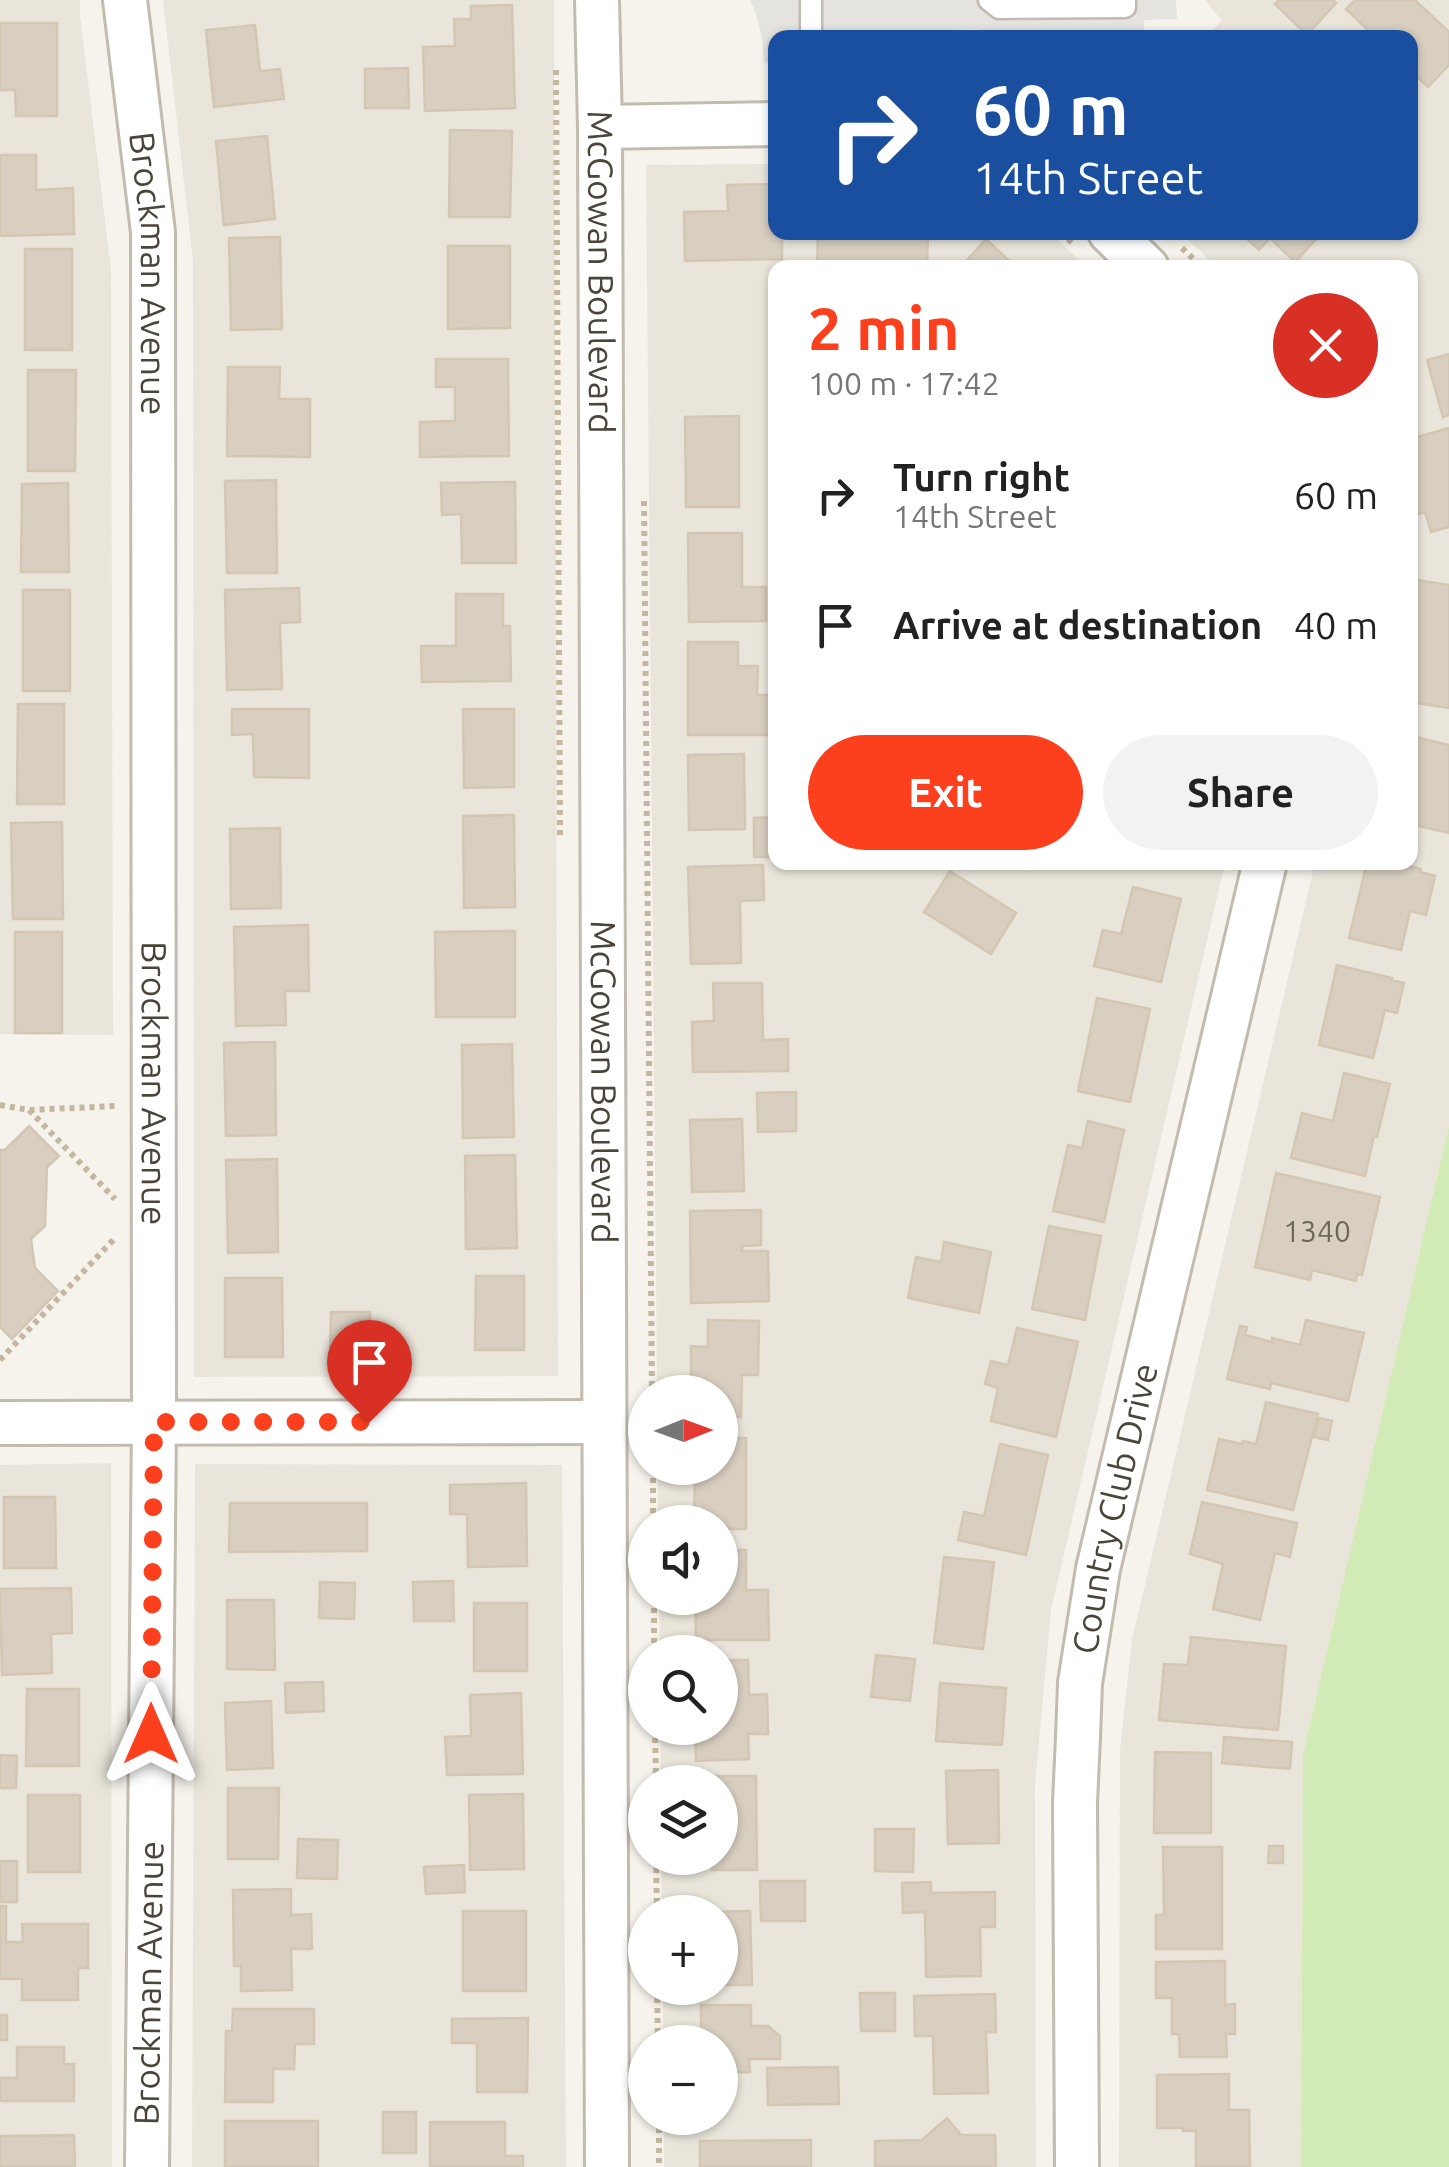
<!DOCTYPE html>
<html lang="en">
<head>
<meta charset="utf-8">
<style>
	body { margin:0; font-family:Ubuntu,sans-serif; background:#f2f2f2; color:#222; height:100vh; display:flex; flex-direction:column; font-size:38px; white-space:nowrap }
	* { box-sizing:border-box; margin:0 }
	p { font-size:32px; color:#767676 }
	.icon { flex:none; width:55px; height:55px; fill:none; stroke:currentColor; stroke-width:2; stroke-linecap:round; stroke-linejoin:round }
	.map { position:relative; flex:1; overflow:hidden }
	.sheet { position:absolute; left:768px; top:260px; width:650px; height:610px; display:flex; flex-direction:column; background:#fff; border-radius:20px; box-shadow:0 2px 8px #0004 }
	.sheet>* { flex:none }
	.banner { position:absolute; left:768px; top:30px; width:650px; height:210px; border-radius:20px; box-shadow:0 2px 8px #0004; background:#1a4fa0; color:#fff; overflow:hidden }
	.needle { width:65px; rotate:89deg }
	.buttons { position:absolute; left:628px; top:1375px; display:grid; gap:20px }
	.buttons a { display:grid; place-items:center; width:110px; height:110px; border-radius:50%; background:#fff; box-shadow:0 2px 8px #0004; font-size:50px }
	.pin { position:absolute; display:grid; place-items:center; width:85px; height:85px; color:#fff; margin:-102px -42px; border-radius:50% 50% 50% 0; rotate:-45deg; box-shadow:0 0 10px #0007 }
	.pin .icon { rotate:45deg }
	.me { position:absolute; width:110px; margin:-55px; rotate:0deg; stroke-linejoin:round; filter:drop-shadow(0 0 8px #0008) }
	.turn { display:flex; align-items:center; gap:35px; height:210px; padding:0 40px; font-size:45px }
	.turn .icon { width:130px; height:130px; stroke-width:2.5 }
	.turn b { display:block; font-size:70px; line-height:85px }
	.round { display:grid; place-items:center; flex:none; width:105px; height:105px; border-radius:52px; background:#f2f2f2 }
	.summary { display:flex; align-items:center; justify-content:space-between; height:170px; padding:0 40px }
	h1 { font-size:60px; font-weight:600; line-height:75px; color:#fc3f1d }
	.button { display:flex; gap:20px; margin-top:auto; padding:20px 40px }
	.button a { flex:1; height:115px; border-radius:60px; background:#fc3f1d; color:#fff; font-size:40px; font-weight:600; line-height:115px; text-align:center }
	.button a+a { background:#f2f2f2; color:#222 }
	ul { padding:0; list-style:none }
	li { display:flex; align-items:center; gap:30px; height:130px; padding:0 40px }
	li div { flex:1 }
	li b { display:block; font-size:38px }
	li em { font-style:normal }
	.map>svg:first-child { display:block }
	.residential { fill:#eae5da }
	.green { fill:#d2eab5 }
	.parking { fill:#e5e3e0 }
	.building { fill:#d8cfc1; stroke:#d3c7b4; stroke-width:2.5 }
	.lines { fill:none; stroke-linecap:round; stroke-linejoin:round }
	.lane-casing { stroke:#c2bbae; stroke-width:25 }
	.street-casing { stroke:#c2bbae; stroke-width:48 }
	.path { stroke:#c4b79f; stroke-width:6; stroke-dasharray:5 5; stroke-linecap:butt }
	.lane { stroke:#fff; stroke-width:20 }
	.street { stroke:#fff; stroke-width:42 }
	.route { stroke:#fc3f1d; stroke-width:18; stroke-dasharray:0 32.4 }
	.labels { text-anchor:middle; stroke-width:8; stroke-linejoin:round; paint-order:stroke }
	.number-label { font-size:30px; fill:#6e675b }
	.street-label { font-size:35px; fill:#4b4439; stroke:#fff }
</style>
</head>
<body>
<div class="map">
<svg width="1449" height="2167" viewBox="0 0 1449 2167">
	<rect width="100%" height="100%" fill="#f6f3ec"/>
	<!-- residential -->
	<g class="residential">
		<polygon points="0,0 80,0 80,16 111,270 113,1035 0,1034"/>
		<polygon points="163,0 554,0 558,1376 194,1377 193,261"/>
		<polygon points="1205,0 1449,0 1449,1125 1303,1754 1301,2167 1119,2167 1120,1750 1132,1640 1315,863 1410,862 1410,268 1217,267 1181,233 1410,232 1410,38 1204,37 1222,21"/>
		<polygon points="775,164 775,232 1051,233 1086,267 775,268 775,862 1225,863 1051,1610 1035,1785 1036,2167 664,2167 664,2118 720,2118 720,2042 663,2042 663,1988 720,1988 720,1912 662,1912 661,1858 720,1858 720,1782 661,1782 660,1728 720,1728 720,1652 660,1652 659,1598 720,1598 720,1522 658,1522 658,1468 720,1468 720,1392 657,1392 646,165"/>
		<polygon points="111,1463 112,2167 0,2167 0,1465"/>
		<polygon points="195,1464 562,1465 566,2167 192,2167"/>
	</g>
	<!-- green -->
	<polygon class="green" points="1449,1125 1449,2167 1301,2167 1303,1754"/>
	<!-- parking -->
	<polygon class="parking" points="750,0 1176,0 1177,19 1144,20 1144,38 980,37 979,29 853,33 846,38 775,38 775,64 764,63 762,38 756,14"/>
	<!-- building -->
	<g class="building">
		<polygon points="1279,0 1333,0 1336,3 1307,35 1275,4"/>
		<polygon points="1355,0 1415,0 1449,32 1449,65 1428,87 1410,70 1410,38 1376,38 1346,9"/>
		<polygon points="512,5 515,108 425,111 423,47 455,46 454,19 471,19 471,6"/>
		<polygon points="0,23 57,23 57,116 16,116 15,90 0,90"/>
		<polygon points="255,25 260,71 280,69 284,99 214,107 206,30"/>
		<polygon points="408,68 409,108 365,108 365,69"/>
		<polygon points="450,130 512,131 510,217 449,217"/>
		<polygon points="267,136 275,219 224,225 216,141"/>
		<polygon points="0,155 36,155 36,190 73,188 74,234 0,236"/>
		<polygon points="775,184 775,232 782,232 782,259 685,261 684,212 728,211 727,185"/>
		<polygon points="818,232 928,232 927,268 817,268"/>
		<polygon points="1240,232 1323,232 1295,262 1270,238 1259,250"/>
		<polygon points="280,237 282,329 231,330 229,238"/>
		<polygon points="986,239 1017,268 960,268"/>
		<polygon points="448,246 510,246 510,328 448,329"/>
		<rect x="25" y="249" width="47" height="101"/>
		<polygon points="1449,354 1449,415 1443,417 1427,360"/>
		<polygon points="436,359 508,359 509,456 420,457 420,422 455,421 455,387 436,387"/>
		<polygon points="228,367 280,367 279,399 310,399 310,457 227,456"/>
		<polygon points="28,370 76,370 75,471 28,471"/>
		<polygon points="739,416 739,507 686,507 685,417"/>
		<polygon points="1449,428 1449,527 1431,532 1425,512 1415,515 1410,497 1410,439"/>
		<polygon points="276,480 277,573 227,573 225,481"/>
		<polygon points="515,482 516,563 462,563 461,514 442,515 441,483"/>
		<polygon points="68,483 69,572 21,572 22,484"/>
		<polygon points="688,533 742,533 742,587 766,587 766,621 689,622"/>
		<polygon points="1417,580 1449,585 1449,708 1410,702 1414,676 1410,675 1410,630"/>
		<polygon points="299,588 300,622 280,623 282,689 227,690 225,590"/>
		<rect x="23" y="590" width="47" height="101"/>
		<polygon points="456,594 503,594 503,626 510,626 511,681 422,682 421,646 456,646"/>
		<polygon points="688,642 738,642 738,666 758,666 757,695 775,695 775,735 688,735"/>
		<polygon points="18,704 64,704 64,804 17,804"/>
		<polygon points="232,709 309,709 309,778 254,777 253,734 232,735"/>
		<polygon points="463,709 514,709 514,787 464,788"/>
		<polygon points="1412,736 1449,745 1449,833 1410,824"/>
		<polygon points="744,754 745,829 689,830 688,755"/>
		<polygon points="514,815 515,907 464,908 463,816"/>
		<polygon points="775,817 775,857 754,857 754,818"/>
		<polygon points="62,822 63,919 13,919 11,823"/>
		<polygon points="280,828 281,908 231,909 230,829"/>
		<polygon points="1367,862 1393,862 1421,869 1420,872 1435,876 1426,915 1410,911 1401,950 1349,938"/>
		<polygon points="763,865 764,900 740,901 741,963 691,964 688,867"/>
		<polygon points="950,871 1016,913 991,954 924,912"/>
		<polygon points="1133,887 1181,899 1161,982 1094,966 1103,930 1121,934"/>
		<polygon points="308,925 309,991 285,991 286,1025 236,1026 234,927"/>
		<polygon points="515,931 515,1017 436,1017 435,932"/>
		<rect x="15" y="932" width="47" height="101"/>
		<polygon points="1337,965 1392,978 1391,980 1404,983 1397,1013 1385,1010 1373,1058 1319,1045"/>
		<polygon points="713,983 762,983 763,1040 788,1039 788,1071 693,1072 692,1022 714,1021"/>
		<polygon points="1097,998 1150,1009 1130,1102 1078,1091"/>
		<polygon points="275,1042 276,1135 226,1136 224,1043"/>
		<polygon points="512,1044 514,1137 463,1138 462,1045"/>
		<polygon points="1344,1073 1390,1084 1377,1137 1374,1136 1365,1176 1291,1158 1302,1113 1333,1121"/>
		<polygon points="796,1092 796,1131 758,1132 757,1093"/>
		<polygon points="742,1119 744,1191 692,1192 690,1120"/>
		<polygon points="1088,1121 1124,1130 1104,1222 1053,1211 1068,1145 1082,1148"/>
		<polygon points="29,1126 59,1156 47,1167 45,1226 31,1239 35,1268 58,1291 12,1339 0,1327 0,1150 5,1150"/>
		<polygon points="515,1155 517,1248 466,1249 465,1156"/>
		<polygon points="277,1159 278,1252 228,1253 226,1160"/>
		<polygon points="1276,1173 1380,1197 1362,1275 1357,1274 1356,1281 1312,1270 1310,1280 1255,1267"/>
		<polygon points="761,1210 761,1245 742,1246 742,1251 768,1251 769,1301 691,1303 690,1211"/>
		<polygon points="1049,1226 1101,1236 1085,1320 1032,1309"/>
		<polygon points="944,1242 991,1252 979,1313 908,1298 916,1257 941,1262"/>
		<polygon points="476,1276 524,1276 524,1350 475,1350"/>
		<polygon points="225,1278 282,1278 283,1357 225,1357"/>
		<polygon points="331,1312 370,1312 370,1355 330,1354"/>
		<polygon points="708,1320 759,1321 758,1375 742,1375 741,1417 720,1417 720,1392 691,1392 691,1346 708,1347"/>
		<polygon points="1306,1320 1364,1333 1348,1401 1271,1383 1270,1389 1227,1379 1240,1326 1247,1327 1245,1335 1272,1342 1272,1338 1300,1345"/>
		<polygon points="1017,1328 1078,1342 1056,1437 991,1421 998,1388 985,1384 991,1361 1008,1365"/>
		<polygon points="1266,1402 1318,1414 1293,1510 1207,1490 1219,1439 1242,1444 1243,1441 1256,1444"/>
		<polygon points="1319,1418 1332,1421 1328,1440 1314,1437"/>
		<polygon points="720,1438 746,1438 746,1529 720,1529 720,1522 694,1522 695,1468 720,1468"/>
		<polygon points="1000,1444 1048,1455 1026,1555 958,1540 964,1512 984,1516"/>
		<polygon points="526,1483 527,1566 468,1567 467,1514 450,1514 450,1485"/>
		<polygon points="4,1497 55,1497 56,1568 4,1568"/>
		<polygon points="1202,1502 1297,1523 1290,1557 1275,1553 1260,1620 1213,1609 1223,1564 1190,1554"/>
		<polygon points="230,1503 367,1503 367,1551 229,1552"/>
		<polygon points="720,1550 746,1550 746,1590 768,1590 769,1640 696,1640 695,1598 720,1598"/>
		<polygon points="944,1557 994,1562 983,1649 934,1643"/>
		<polygon points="453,1581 454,1621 414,1621 413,1582"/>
		<polygon points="320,1582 355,1583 354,1619 319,1618"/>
		<polygon points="71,1588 72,1633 51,1634 52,1673 2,1675 0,1589"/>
		<polygon points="227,1600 274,1600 275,1670 227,1669"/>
		<rect x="474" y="1603" width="53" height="68"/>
		<polygon points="1191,1637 1286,1646 1278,1730 1159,1720 1164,1664 1188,1665"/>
		<polygon points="876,1655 915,1659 910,1701 871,1697"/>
		<polygon points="720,1660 748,1660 749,1695 767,1694 768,1734 748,1734 749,1759 696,1761 695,1728 720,1728"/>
		<polygon points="323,1682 324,1711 286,1713 285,1683"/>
		<polygon points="940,1683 1006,1688 1002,1745 936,1741"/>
		<polygon points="27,1689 79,1689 79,1766 26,1766"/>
		<polygon points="521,1693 523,1774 447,1775 445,1737 471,1736 470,1695"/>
		<polygon points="271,1701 273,1768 227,1770 225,1703"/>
		<polygon points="1224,1737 1292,1742 1290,1769 1222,1763"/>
		<polygon points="1155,1752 1211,1753 1211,1833 1154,1833"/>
		<polygon points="0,1755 17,1756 16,1788 0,1788"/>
		<polygon points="998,1770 999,1843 948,1844 946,1771"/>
		<polygon points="694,1776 756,1776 757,1870 712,1870 712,1858 720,1858 720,1782 694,1782"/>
		<polygon points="228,1788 279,1788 278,1859 228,1859"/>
		<polygon points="523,1794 524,1869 470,1870 469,1795"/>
		<rect x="28" y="1795" width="52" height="77"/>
		<polygon points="875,1829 914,1829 913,1872 875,1871"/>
		<polygon points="298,1839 338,1840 337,1879 297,1878"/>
		<polygon points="1269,1846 1283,1846 1283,1863 1268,1863"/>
		<polygon points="1163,1847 1222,1847 1222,1949 1156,1949 1156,1915 1164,1915"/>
		<rect x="0" y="1861" width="17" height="41"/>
		<polygon points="464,1865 465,1892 426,1894 424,1867"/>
		<polygon points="760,1881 805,1881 805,1921 761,1921"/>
		<polygon points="931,1882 931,1893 995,1892 995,1927 980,1927 981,1976 926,1977 925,1912 903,1913 902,1883"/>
		<polygon points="291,1889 291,1915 311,1914 312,1949 291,1949 292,1990 241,1991 241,1966 234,1966 233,1890"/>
		<polygon points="0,1906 6,1906 6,1942 23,1942 22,1924 88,1924 88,1968 78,1968 78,2000 22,2000 22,1979 0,1979"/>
		<rect x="463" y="1911" width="63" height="80"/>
		<polygon points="750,1911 752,1985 720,1985 720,1912 698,1912"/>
		<polygon points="1225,1961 1225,2005 1235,2004 1235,2034 1226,2034 1227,2057 1180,2057 1179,2034 1172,2034 1172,1998 1156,1998 1156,1962"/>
		<polygon points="860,1993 895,1993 895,2031 861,2031"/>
		<polygon points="995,1994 996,2032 986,2032 988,2093 934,2094 933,2036 915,2036 914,1996"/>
		<polygon points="701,2005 751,2005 751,2026 768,2026 780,2036 780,2059 749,2059 750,2072 720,2073 720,2042 701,2042"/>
		<polygon points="233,2009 314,2009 314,2044 295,2044 294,2069 273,2069 273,2102 225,2102 226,2031 232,2031"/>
		<rect x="0" y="2015" width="7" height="25"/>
		<polygon points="528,2018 527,2092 477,2092 477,2043 452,2043 452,2019"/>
		<polygon points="17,2047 64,2047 64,2064 74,2064 74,2101 0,2101 0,2078 17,2078"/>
		<polygon points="838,2067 839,2104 768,2105 767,2068"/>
		<polygon points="1229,2074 1229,2110 1249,2110 1250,2167 1196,2167 1196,2131 1183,2131 1183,2128 1157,2128 1157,2075"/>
		<rect x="383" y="2112" width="33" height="41"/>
		<polygon points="947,2118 961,2135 995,2135 996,2167 875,2167 875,2141 922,2140"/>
		<rect x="225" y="2121" width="93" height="46"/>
		<polygon points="430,2122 505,2122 505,2156 523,2156 523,2167 430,2167"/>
		<polygon points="74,2135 75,2167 0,2167 0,2136"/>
		<polygon points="811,2140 811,2167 700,2167 700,2141"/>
	</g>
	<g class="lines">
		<defs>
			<g id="lane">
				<polyline points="989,0 999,8 1125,7 1125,0"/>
				<polyline points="811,38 811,0"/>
			</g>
			<g id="street">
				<path id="s1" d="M 125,0 L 153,232 L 154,1422 L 147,2167"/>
				<path id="s2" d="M 597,0 L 600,127 L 607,2167"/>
				<polyline points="600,127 775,124"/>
				<polyline points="1110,232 1147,268"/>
				<polyline points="0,1423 603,1422"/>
				<path id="s3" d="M 1077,2167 L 1075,1803 L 1078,1737 L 1080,1683 L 1098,1569 L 1265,862"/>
			</g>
		</defs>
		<!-- lane casing -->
		<use href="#lane" class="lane-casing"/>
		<!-- street casing -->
		<use href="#street" class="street-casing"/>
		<!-- path -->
		<g class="path">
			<polyline points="556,70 560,837"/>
			<polyline points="1061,232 1072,243"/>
			<polyline points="1182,248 1203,268"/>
			<polyline points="644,501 652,1392"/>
			<polyline points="1022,862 1047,865"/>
			<polyline points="0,1105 29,1110 116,1106"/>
			<polyline points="29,1110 115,1199"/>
			<polyline points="0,1360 116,1237"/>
			<polyline points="653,1468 653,1522"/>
			<polyline points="654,1598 654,1652"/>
			<polyline points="655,1728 656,1782"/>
			<polyline points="656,1858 657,1912"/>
			<polyline points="657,1988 658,2042"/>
			<polyline points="659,2118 659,2167"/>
		</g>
		<!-- lane -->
		<use href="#lane" class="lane"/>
		<!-- street -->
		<use href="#street" class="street"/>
	</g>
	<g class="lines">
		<!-- route -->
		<polyline class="route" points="151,1734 154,1422 369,1422"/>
	</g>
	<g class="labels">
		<!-- number labels -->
		<g class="number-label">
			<text x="1317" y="1242">1340</text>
		</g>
		<!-- street labels -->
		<g class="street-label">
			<text dy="12" stroke="none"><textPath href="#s1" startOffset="275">Brockman Avenue</textPath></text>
			<text dy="12" stroke="none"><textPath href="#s2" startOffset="272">McGowan Boulevard</textPath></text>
			<text dy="12" stroke="none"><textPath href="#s1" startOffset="1085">Brockman Avenue</textPath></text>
			<text dy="12" stroke="none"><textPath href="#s2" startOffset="1082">McGowan Boulevard</textPath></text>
			<text dy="12" stroke="none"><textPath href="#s3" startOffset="662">Country Club Drive</textPath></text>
			<text transform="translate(149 1983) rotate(-89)" y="12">Brockman Avenue</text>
		</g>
	</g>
</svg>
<div class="buttons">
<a><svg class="needle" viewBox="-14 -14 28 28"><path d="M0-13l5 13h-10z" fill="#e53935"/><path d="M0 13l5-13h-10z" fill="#767676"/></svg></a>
<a><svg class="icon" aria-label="sound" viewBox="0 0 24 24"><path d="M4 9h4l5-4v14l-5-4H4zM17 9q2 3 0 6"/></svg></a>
<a><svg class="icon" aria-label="search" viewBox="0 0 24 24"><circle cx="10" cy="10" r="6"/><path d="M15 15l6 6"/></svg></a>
<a><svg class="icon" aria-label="layers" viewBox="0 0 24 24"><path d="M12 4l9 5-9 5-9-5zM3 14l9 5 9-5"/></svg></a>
<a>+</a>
<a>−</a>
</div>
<div class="pin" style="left:369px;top:1422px;background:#d93025"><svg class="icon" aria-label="arrive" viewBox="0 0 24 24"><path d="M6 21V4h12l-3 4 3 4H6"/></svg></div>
<svg class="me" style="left:151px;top:1734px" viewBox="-20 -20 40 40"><path d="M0-17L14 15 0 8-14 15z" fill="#fc3f1d" stroke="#fff" stroke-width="4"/></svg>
<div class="banner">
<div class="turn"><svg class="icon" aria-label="right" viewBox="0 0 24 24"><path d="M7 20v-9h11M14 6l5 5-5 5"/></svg><div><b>60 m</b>14th Street</div></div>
</div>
<section class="sheet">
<div class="summary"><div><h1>2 min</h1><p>100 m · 17:42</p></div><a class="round" style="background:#d93025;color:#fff"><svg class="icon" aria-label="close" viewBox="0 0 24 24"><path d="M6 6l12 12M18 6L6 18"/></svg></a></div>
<ul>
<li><svg class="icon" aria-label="right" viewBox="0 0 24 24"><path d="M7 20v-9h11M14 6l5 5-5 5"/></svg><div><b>Turn right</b><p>14th Street</p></div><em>60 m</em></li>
<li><svg class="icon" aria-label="arrive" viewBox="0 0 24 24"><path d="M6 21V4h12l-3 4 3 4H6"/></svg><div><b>Arrive at destination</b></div><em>40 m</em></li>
</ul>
<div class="button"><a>Exit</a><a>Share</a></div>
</section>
</div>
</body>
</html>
